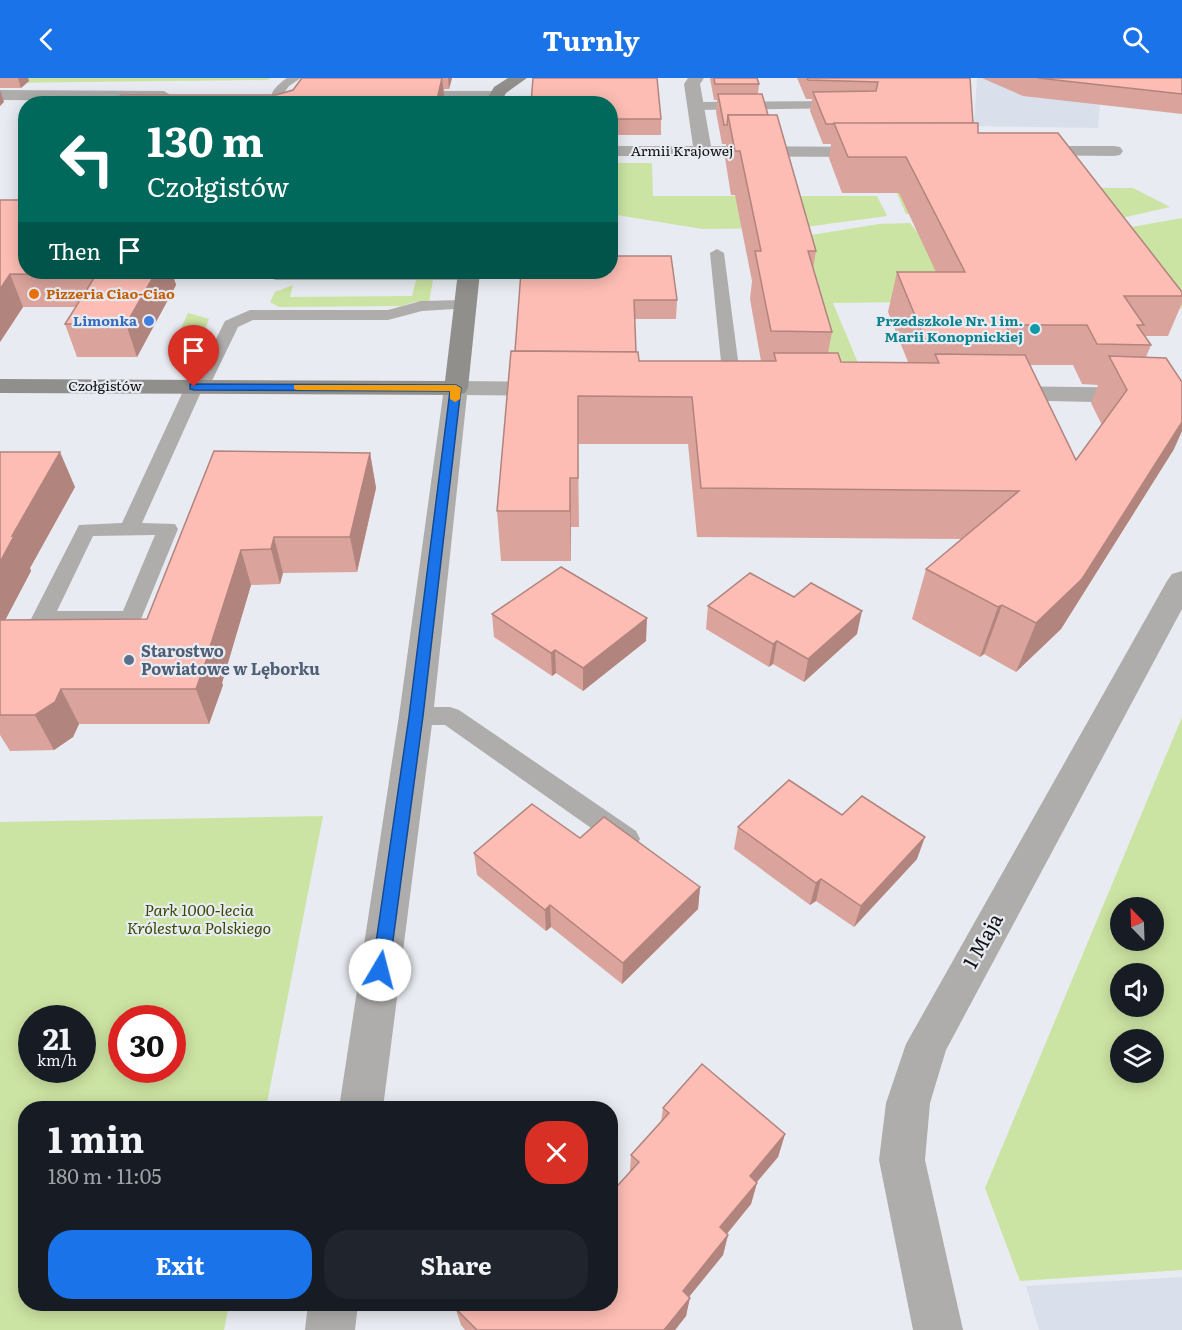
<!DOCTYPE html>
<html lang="en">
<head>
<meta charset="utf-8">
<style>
	body { margin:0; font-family:Literata,serif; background:#20242c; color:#f1f3f6; height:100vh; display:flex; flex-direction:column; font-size:22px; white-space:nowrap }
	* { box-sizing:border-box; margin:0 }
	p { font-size:20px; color:#9ea1a6 }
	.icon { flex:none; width:33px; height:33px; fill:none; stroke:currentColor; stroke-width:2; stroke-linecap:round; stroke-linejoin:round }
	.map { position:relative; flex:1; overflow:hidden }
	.side { position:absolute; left:18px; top:1023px; width:600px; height:210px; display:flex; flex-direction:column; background:#171b24; border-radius:24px; box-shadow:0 3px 15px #0003 }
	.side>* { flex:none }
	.hud { position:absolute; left:18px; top:18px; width:600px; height:183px; border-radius:24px; box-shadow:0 3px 15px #0003; background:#00695c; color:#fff; overflow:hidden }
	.needle { width:39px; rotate:337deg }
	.fabs { position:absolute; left:1110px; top:819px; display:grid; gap:12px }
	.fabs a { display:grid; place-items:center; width:54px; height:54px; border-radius:50%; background:#171b24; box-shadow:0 3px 15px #0003; font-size:30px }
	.speed { position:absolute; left:18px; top:927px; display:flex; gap:12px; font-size:30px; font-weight:700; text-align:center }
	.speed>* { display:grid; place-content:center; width:78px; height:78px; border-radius:50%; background:#171b24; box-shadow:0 3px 15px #0003; line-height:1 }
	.speed small { font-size:15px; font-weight:400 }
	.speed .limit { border:9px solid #d22; background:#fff; color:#111 }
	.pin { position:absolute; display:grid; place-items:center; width:51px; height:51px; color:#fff; margin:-62px -26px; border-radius:50% 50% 50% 0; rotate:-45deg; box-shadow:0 0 6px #0007 }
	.pin .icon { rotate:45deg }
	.me { position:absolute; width:66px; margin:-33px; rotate:8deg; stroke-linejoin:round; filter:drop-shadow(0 0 4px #0008) }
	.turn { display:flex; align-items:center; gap:21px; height:126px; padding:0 30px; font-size:27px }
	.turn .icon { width:78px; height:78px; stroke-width:2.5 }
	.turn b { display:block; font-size:42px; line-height:51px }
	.then { display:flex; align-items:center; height:57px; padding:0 30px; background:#0003; gap:12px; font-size:22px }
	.round { display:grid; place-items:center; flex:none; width:63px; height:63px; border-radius:24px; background:#20242c }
	.headline { display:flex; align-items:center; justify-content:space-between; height:102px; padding:0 30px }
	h1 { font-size:36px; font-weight:700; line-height:45px }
	.primary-button { display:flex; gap:12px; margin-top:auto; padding:12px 30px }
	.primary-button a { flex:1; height:69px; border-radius:24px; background:#1a73e8; color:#fff; font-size:24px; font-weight:700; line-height:69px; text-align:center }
	.primary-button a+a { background:#20242c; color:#f1f3f6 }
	header { display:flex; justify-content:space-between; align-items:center; height:78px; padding:0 30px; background:#1a73e8; color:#fff; font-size:27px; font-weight:700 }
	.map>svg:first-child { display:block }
	.built { fill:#d9e0ec }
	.green { fill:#cce4a3; fill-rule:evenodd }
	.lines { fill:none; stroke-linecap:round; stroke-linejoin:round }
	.lane { fill:#afadab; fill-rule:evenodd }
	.street { fill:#afadab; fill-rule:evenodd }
	.secondary { fill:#918f8c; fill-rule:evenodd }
	.wall { fill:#daa39b; fill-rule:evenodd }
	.shaded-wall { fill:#b1847e }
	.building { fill:#fdbdb4; stroke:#b1847e; stroke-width:1.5 }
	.route { fill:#1a73e8; stroke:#114b97; stroke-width:1.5 }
	.slow { fill:#f59e0b }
	.food-dot { fill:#e8710a; stroke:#e8ebf1; stroke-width:2 }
	.shop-dot { fill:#3f7fe0; stroke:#e8ebf1; stroke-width:2 }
	.culture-dot { fill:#0f9aa8; stroke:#e8ebf1; stroke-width:2 }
	.service-dot { fill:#5c6f8a; stroke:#e8ebf1; stroke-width:2 }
	.labels { text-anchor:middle; stroke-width:4.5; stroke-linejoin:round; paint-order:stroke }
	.far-street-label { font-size:14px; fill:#101113; stroke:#e8ebf1 }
	.far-food-label { font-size:14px; font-weight:bold; fill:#c56008; stroke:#e8ebf1; text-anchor:start }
	.far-shop-label { font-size:14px; font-weight:bold; fill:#366cbe; stroke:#e8ebf1; text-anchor:end }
	.far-culture-label { font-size:14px; font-weight:bold; fill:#0d838f; stroke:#e8ebf1; text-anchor:end }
	.service-label { font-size:16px; font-weight:bold; fill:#4e5e75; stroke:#e8ebf1; text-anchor:start }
	.park-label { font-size:16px; font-style:italic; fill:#374900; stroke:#e8ebf1 }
	.near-street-label { font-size:20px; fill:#101113; stroke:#e8ebf1 }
</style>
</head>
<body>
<header><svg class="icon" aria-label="back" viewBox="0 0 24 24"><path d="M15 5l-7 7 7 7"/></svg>Turnly<svg class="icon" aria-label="search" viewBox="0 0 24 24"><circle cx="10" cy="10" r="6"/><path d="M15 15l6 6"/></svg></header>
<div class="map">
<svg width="1182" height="1252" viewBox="0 0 1182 1252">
	<rect width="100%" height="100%" fill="#e8ebf1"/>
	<!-- built -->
	<g class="built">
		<polygon points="977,0 1102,0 1098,50 974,48"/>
		<polygon points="1182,1199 1182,1252 1039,1252 1026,1208"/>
	</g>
	<!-- green -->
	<g class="green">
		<polygon points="0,0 272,0 267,2 0,5"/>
		<polygon points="610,85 652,85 653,118 877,118 887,138 798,150 702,151 611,136"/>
		<polygon points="894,109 1133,110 1170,129 1126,139 906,136"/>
		<polygon points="1182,140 1182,231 1145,221 833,225 858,285 817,285 799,159 879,146 910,145 917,154 1109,153"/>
		<polygon points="419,200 433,202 429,224 414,224 402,228 279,229 270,224 275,214 293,207 290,219 412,218 416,202"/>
		<polygon points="188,235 209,241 194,279 168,279"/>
		<path d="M 1182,639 L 1182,1192 L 1020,1203 L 985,1110 ZM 1120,830 L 1154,830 L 1154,862 L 1120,862 ZM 1120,896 L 1154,896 L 1154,928 L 1120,928 ZM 1120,962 L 1154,962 L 1154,994 L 1120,994 Z"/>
		<path d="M 323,738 L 266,1030 L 26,1030 L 26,1226 L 229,1226 L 224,1252 L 0,1252 L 0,744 ZM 32,940 L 82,940 L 82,992 L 32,992 ZM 122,940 L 172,940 L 172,992 L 122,992 Z"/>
	</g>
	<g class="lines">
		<!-- lane -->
		<g class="lane">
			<path d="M 287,0 L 301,0 L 289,8 L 280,20 L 272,20 C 269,14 281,4 287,0 Z"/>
			<polygon points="843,23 847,24 847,30 696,32 690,28 696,24"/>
			<polygon points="717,171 724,175 742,313 739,317 727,317 724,313 710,175"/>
			<path d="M 464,222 L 472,227 L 470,230 L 422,233 L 388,242 L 253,242 L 238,249 L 209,309 L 206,313 L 201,314 L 142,445 L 175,446 L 178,451 L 139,546 L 131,549 L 42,549 L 34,546 L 31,541 L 79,447 L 122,445 L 185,309 L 188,305 L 194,304 L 225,243 L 250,232 L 388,232 L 421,223 ZM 155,457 L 123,533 L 57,533 L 93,458 Z"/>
			<polygon points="416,629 450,629 459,632 636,753 640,761 636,769 627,772 618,769 445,647 416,647 407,644 404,638 407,632"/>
		</g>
		<!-- street -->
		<g class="street">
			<polygon points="688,0 704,0 700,6 711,68 875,69 881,70 884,74 881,78 875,79 610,78 610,68 693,68 684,6"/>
			<polygon points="0,12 164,13 172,18 164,23 0,22"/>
			<polygon points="401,13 495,13 503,18 495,23 395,21 393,18"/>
			<polygon points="1029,68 1114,68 1120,69 1123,73 1120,77 1114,78 1023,77 1020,73 1023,69"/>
			<polygon points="267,194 478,194 480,196 476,200 469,202 276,202 269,200 265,196"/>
			<polygon points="456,303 552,304 561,306 564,311 561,316 552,318 467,317 433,638 383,1030 339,1030 399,638 444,310 447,305"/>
			<polygon points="1000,308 1163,310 1182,312 1182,326 1000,322 991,320 988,315 991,310"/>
			<polygon points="1182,493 1182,531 946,972 930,1025 925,1082 963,1252 913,1252 879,1082 886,1025 906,966 1167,503 1172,496"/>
			<polygon points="308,1226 358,1226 355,1252 305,1252"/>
		</g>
		<!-- secondary -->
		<g class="secondary">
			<polygon points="508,0 527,0 506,15 500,26 484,26 494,9"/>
			<polygon points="458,194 480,194 468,310 465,315 456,317 0,315 0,301 445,303"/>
		</g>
	</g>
	<!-- wall -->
	<g class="wall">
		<polygon points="0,0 28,0 29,3 21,10 0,10"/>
		<polygon points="302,0 452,0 449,11 444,11 445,26 113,26 276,17 293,12"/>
		<path d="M 710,0 L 757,0 L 759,6 L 758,16 L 768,37 L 816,173 L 813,191 L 832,254 L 828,275 L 841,284 L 908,284 L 888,234 L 897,194 L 936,194 L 899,115 L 842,115 L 829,80 L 831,66 L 823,66 L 810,33 L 812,21 L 806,21 L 797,0 L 970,0 L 973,45 L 978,55 L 1182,214 L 1182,225 L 1168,258 L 1144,258 L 1151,267 L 1146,279 L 1174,371 L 1061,551 L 1016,594 L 984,576 L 980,579 L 912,541 L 926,491 L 961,461 L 697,459 L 688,366 L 578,366 L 579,449 L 571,449 L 571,483 L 501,483 L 497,433 L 515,273 L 521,194 L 677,222 L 676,241 L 635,241 L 636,274 L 639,283 L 761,283 L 750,221 L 752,203 L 735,117 L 731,117 L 725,80 L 726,66 L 722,66 L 716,34 L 717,22 L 714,22 ZM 1030,287 L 1073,287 L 1082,306 L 1098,307 L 1091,325 L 1102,347 L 1076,382 Z"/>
		<polygon points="982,0 1182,0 1182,36 1023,18"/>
		<polygon points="610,26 661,41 661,57 610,57"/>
		<polygon points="0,122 26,194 172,194 176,207 137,279 77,279 65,246 76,229 23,229 0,264"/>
		<polygon points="0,374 75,409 30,490 31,493 5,542 147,541 370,375 376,410 357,494 283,495 280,506 251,507 222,605 223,607 209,646 79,646 73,659 54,672 10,673 0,657"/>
		<polygon points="708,528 857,556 804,604 773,586 769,589 706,551"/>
		<polygon points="492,536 646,563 583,613 556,595 552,598 494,559"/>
		<polygon points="842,737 917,781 854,849 816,823 810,827 734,771 738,749"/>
		<polygon points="580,760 700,809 698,831 622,906 551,849 546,853 477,797 474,775"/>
		<polygon points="663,1030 785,1056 778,1079 757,1104 751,1126 727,1156 728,1157 723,1177 689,1219 686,1238 675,1252 465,1252 461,1247 454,1226 610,1226 630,1093 631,1077 661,1044"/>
	</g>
	<!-- shaded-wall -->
	<g class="shaded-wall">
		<polygon points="18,0 28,0 29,3 21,10"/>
		<polygon points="442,0 445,26 436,26"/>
		<polygon points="448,0 452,0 449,11"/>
		<polygon points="0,12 4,24 0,28"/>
		<polygon points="155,194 172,194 176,207 137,279 126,246"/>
		<polygon points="10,196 23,229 0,264 0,211"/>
		<polygon points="1182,344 1182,353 1174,371 1061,551 1016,594 1036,545"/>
		<polygon points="60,374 75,409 30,490 31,493 0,552 0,484 12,458"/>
		<polygon points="370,375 376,410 357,494 350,459"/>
		<polygon points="570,400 571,449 571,483 570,433"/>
		<polygon points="274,459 283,495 280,506 271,471"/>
		<polygon points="241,472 251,507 222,605 223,607 209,646 196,611"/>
		<polygon points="1002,527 984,576 980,579 998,529"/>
		<polygon points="862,533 857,556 804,604 808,581"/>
		<polygon points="647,540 646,563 583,613 583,590"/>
		<polygon points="777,563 773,586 769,589 773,566"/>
		<polygon points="555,572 556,595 552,598 551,575"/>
		<polygon points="61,611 79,646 73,659 54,672 35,637"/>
		<polygon points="925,759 917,781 854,849 861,828"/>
		<polygon points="821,801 816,823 810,827 816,805"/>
		<polygon points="700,809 698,831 622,906 623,885"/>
		<polygon points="550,827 551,849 546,853 545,832"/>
		<polygon points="785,1056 778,1079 744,1119 750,1098"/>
		<polygon points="757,1105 751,1126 715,1170 720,1149"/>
		<polygon points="728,1157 723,1177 679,1231 683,1213"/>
		<polygon points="690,1220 686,1238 675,1252 664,1252"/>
	</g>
	<!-- building -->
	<g class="building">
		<polygon points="302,0 442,0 436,26 222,26 218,24 217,26 113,26 121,17 276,17 293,12"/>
		<polygon points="533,0 657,0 661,41 610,41 610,26 531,26"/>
		<polygon points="714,0 757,0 759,6 715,6"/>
		<polygon points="807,0 970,0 973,45 826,46 813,14 876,13 878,4 808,2"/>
		<polygon points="1038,0 1182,0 1182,16"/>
		<polygon points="718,16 762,16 768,37 728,37 727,47 724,47"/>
		<polygon points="728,37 777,37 816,173 808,173 832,254 771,253 755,173 761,173 740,73 735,73"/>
		<polygon points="834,45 978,45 978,55 1058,55 1182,214 1182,218 1124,218 1144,247 1137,247 1151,267 1097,266 1087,247 1006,247 1014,265 926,264 897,194 965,194 906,79 848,79"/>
		<polygon points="0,122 26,122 26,194 156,194 126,246 65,246 96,197 10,196 0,211"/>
		<polygon points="610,178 671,178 677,222 634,222 636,274 515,273 521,194 610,194"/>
		<polygon points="511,273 638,274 639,283 776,283 774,275 838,275 841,284 939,285 935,276 1025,277 1076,382 1127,312 1109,278 1166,280 1182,304 1182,344 1082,501 1036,545 1002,527 998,529 926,491 1019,413 701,410 692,319 578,318 578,400 570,400 570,433 497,433"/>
		<polygon points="214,373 370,375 350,459 274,459 271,471 241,472 209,572 210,572 196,611 61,611 55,624 35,637 0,637 0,542 147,541"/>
		<polygon points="0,374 60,374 12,458 14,458 0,484"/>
		<polygon points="561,489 647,540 583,590 555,572 551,575 492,536"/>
		<polygon points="750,495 794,519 811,505 862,533 808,581 777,563 773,566 708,528"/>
		<polygon points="789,702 842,737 862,718 925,759 861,828 821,801 816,805 738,749"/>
		<polygon points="532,726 580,760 604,739 700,809 623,885 550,827 545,832 474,775"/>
		<polygon points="702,986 785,1056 750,1098 757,1105 720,1149 728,1157 683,1213 690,1220 664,1252 477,1252 455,1230 454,1226 610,1226 610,1116 639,1084 631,1077 669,1035 663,1030"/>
	</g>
	<!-- route -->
	<polygon class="route" points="190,306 456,307 461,310 423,638 389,892 386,897 380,899 374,897 372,892 409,638 450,313 194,312 190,311"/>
	<!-- slow -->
	<polygon class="slow" points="294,307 456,307 461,310 460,321 455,324 450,321 450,313 297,312 294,311"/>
	<!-- markers -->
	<circle class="food-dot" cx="34" cy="216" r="6"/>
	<circle class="shop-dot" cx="149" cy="243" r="6"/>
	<circle class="culture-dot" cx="1035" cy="251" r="6"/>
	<circle class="service-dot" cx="129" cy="582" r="6"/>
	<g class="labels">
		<!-- far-street labels -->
		<g class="far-street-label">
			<text x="682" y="78">Armii Krajowej</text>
			<text x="105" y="313">Czołgistów</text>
		</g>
		<!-- far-food labels -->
		<g class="far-food-label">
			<text x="46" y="221">Pizzeria Ciao-Ciao</text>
		</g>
		<!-- far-shop labels -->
		<g class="far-shop-label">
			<text x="137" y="248">Limonka</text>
		</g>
		<!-- far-culture labels -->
		<g class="far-culture-label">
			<text x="1023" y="248">Przedszkole Nr. 1 im.<tspan x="1023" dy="16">Marii Konopnickiej</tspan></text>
		</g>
		<!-- service labels -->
		<g class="service-label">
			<text x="141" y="579">Starostwo<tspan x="141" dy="18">Powiatowe w Lęborku</tspan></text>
		</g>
		<!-- park labels -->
		<g class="park-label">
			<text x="199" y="838">Park 1000-lecia<tspan x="199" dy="18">Królestwa Polskiego</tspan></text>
		</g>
		<!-- near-street labels -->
		<g class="near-street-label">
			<text transform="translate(983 863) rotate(-61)" y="7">1 Maja</text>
		</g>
	</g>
</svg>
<div class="fabs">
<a><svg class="needle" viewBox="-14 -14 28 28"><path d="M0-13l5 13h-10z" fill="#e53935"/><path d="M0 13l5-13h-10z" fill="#9ea1a6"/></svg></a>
<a><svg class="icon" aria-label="sound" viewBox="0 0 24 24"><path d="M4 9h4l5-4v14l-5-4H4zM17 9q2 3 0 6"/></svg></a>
<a><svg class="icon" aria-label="layers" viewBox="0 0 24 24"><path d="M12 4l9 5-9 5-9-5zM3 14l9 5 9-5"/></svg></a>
</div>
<div class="speed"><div>21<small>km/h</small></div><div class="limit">30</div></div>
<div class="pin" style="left:194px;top:309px;background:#d93025"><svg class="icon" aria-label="arrive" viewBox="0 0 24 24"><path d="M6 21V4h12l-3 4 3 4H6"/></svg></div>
<svg class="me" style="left:380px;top:892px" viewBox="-20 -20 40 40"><circle r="19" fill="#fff"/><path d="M0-13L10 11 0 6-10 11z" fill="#1a73e8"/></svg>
<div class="hud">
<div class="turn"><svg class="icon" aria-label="left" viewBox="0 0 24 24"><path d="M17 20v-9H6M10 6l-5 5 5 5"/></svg><div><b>130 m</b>Czołgistów</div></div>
<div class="then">Then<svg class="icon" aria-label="arrive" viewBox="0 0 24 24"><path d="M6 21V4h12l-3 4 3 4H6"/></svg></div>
</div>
<section class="side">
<div class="headline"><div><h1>1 min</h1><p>180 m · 11:05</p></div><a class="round" style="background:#d93025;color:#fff"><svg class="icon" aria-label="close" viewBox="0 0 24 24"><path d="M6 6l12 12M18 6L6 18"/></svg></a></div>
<div class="primary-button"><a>Exit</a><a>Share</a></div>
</section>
</div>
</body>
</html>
